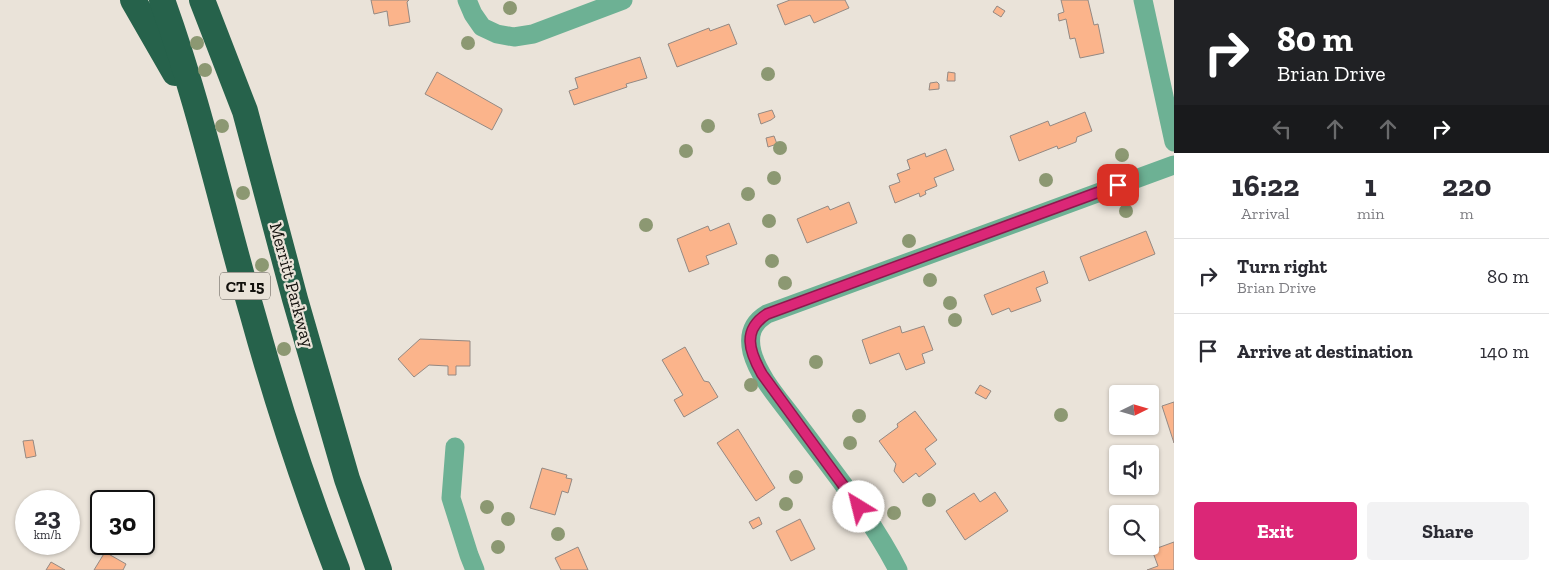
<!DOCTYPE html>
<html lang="en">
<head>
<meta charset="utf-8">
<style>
	body { margin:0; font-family:"Zilla Slab",serif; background:#f2f2f3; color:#2b2b33; height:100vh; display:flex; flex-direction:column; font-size:19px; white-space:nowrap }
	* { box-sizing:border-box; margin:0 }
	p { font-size:16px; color:#7c7c81 }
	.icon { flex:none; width:28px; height:28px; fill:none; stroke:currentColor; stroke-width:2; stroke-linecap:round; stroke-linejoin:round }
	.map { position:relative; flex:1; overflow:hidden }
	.side { display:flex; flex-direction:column; background:#fff; width:375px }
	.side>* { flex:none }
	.hud { background:#202124; color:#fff; overflow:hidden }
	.needle { width:32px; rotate:85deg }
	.tools { position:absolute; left:1109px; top:385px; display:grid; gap:10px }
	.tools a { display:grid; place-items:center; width:50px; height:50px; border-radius:5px; background:#fff; box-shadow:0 1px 4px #0004; font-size:25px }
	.speed { position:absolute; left:15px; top:490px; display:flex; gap:10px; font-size:25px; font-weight:700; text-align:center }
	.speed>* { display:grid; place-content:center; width:65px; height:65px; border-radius:50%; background:#fff; box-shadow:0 1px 4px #0004; line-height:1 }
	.speed small { font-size:12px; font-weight:400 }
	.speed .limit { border:2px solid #111; border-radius:8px; background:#fff; color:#111 }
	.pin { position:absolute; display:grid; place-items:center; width:42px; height:42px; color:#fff; margin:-21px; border-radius:10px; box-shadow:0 2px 8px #0006 }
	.me { position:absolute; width:55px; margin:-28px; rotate:324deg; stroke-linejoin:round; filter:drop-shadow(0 0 4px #0008) }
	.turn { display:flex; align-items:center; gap:18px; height:105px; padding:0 20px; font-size:22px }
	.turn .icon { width:65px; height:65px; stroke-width:2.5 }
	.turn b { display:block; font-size:35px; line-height:42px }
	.lanes { display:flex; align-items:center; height:48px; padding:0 20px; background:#0003; justify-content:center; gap:25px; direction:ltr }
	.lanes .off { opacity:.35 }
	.eta { display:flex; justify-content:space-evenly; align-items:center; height:85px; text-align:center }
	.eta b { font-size:30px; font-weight:700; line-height:35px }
	.primary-button { display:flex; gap:10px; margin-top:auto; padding:10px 20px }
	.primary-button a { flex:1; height:58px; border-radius:5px; background:#db2777; color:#fff; font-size:20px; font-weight:700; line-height:58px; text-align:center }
	.primary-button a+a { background:#f2f2f3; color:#2b2b33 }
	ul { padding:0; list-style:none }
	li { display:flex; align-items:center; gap:15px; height:75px; padding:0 20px; border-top:1px solid #e1e1e2 }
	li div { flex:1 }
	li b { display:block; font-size:19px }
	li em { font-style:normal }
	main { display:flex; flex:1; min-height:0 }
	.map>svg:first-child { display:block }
	.building { fill:#fbb48b; stroke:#948983 }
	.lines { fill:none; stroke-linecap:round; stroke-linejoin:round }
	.minor { stroke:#6db194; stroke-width:19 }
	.highway { stroke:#26624b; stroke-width:26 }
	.tree { fill:#8c9872 }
	.route-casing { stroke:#8e194d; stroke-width:12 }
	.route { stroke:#db2777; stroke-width:9 }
	.labels { text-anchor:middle; stroke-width:4.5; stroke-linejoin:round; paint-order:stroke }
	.shield { fill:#eae3d9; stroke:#54504a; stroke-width:1 }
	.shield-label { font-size:16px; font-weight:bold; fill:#13110d }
	.street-label { font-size:18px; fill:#13110d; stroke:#eae3d9 }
</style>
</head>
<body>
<main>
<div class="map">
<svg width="1174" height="570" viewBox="0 0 1174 570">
	<rect width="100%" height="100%" fill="#eae3d9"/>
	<!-- building -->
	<g class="building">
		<polygon points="371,0 409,0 407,2 410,22 389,26 387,11 374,14"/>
		<polygon points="790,0 845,0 849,8 814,23 810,15 785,25 777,5"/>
		<polygon points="1061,0 1088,0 1094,25 1098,24 1104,53 1080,58 1075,38 1070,39 1066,19 1059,21 1058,14 1064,12"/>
		<polygon points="997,6 1005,11 1001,17 993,12"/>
		<polygon points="729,24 737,44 677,67 668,44 709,28 710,31"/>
		<polygon points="640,57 647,78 626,84 627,87 574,105 569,91 578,88 575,78"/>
		<polygon points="437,72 502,109 502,111 492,130 425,94"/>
		<polygon points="948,72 955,73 955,81 947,81"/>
		<polygon points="937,82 939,84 939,89 929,90 930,83"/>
		<polygon points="772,110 775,117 771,120 761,124 758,114"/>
		<polygon points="1085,112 1092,131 1077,137 1076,142 1058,149 1057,146 1019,161 1010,136 1048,121 1050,126"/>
		<polygon points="774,136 777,144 768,147 766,138"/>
		<polygon points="946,149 954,170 934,178 937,186 925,191 926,194 920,197 919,193 895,203 889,186 900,182 897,174 910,169 907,160 925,153 926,157"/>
		<polygon points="849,202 857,223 807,243 797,219 828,206 830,210"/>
		<polygon points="729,223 737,244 706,256 709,264 689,272 677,239 708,226 710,231"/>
		<polygon points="1146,231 1155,254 1089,281 1080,257"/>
		<polygon points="1044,271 1048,283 1036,288 1041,301 1011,312 1009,308 992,315 984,295"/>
		<polygon points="900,326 902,333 924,326 933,350 922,354 925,363 906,370 899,353 870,364 862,340"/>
		<polygon points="420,339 470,341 470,366 456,366 456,375 448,375 448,366 429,365 414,377 398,359"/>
		<polygon points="685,347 704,381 709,382 718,397 684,417 674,400 683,395 662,360"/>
		<polygon points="980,385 991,391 986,399 975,393"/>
		<polygon points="1174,402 1174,443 1162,406"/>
		<polygon points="915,411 937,440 925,449 936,464 919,477 916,473 903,483 894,471 896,464 879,441 898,427 897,424"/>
		<polygon points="738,429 775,488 756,501 717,443"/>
		<polygon points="33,440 36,456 26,458 23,441"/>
		<polygon points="542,468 567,475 566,478 572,479 568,493 562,491 555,515 530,508"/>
		<polygon points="995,492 1008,511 965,540 946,511 974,493 980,502"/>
		<polygon points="759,517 762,524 753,529 749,522"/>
		<polygon points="800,519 815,549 791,561 776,531"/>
		<polygon points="1174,542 1174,570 1147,570 1158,566 1152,550"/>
		<polygon points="578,547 588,570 561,570 555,558"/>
		<polygon points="105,552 126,564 123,570 94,570"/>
		<polygon points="51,562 65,570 46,570"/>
	</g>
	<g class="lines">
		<!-- minor -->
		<g class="minor">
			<polyline points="467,0 473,14 482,27 497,34 514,37 533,34 623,0"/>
			<polyline points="1143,0 1174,142"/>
			<polyline points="455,447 451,498 469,555 475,570"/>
			<path d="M 898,570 C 871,517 832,470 797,423 C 781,401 759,378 752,352 C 748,335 752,323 767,314 L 1174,165"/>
		</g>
		<!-- highway -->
		<g class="highway">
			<polyline points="133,0 175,73"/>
			<path d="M 162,0 C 199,102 222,208 252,312 C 276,399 304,485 337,570"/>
			<polyline points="202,0 245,111 295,299 347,479 379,570"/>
		</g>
	</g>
	<!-- trees -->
	<g class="tree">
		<circle cx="510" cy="8" r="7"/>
		<circle cx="197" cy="43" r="7"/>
		<circle cx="468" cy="43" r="7"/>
		<circle cx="205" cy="70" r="7"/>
		<circle cx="768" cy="74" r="7"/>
		<circle cx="222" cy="126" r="7"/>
		<circle cx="708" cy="126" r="7"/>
		<circle cx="780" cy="148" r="7"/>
		<circle cx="686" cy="151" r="7"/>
		<circle cx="1122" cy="155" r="7"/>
		<circle cx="774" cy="178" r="7"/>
		<circle cx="1046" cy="180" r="7"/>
		<circle cx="243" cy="193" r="7"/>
		<circle cx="748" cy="194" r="7"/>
		<circle cx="1126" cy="211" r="7"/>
		<circle cx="769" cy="221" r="7"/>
		<circle cx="646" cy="225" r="7"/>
		<circle cx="909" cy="241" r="7"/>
		<circle cx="772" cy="261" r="7"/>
		<circle cx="262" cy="265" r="7"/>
		<circle cx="930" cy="280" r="7"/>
		<circle cx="785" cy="283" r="7"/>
		<circle cx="950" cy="303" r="7"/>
		<circle cx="955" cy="320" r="7"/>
		<circle cx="284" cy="349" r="7"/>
		<circle cx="816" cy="362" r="7"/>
		<circle cx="751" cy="385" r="7"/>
		<circle cx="1061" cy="415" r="7"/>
		<circle cx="859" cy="416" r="7"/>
		<circle cx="850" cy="443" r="7"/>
		<circle cx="796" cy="477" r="7"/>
		<circle cx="929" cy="500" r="7"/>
		<circle cx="786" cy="504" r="7"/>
		<circle cx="487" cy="507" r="7"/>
		<circle cx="894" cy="513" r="7"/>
		<circle cx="508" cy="519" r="7"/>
		<circle cx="558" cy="534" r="7"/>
		<circle cx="498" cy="547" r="7"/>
	</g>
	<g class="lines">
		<defs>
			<path id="route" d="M 859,507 L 762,374 C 749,351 742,330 767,314 L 1118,185"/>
		</defs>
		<!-- route casing -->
		<use href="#route" class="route-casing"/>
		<!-- route -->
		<use href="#route" class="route"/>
	</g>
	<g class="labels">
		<!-- shield labels -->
		<rect class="shield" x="220" y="272.5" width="50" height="27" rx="4"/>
		<g class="shield-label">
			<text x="245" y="292">CT 15</text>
		</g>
		<!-- street labels -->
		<g class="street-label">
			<text transform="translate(292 285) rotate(75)" y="6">Merritt Parkway</text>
		</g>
	</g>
</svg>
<div class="tools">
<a><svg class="needle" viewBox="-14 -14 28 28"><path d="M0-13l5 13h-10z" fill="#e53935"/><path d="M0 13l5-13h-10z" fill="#7c7c81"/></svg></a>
<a><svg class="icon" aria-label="sound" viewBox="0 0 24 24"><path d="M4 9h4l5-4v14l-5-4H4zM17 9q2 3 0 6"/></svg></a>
<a><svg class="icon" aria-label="search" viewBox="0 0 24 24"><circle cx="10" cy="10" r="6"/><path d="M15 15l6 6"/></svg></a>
</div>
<div class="speed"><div>23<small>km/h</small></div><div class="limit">30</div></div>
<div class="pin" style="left:1118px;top:185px;background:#d93025"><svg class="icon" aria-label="arrive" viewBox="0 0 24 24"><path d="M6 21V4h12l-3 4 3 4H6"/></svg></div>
<svg class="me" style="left:859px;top:507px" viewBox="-20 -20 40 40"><circle r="19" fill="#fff"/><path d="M0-13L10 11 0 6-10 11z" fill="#db2777"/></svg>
</div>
<section class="side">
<div class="hud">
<div class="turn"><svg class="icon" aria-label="right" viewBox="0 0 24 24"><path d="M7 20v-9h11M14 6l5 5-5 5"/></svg><div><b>80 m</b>Brian Drive</div></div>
<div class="lanes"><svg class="icon off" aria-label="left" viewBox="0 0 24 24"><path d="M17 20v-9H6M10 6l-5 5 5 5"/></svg><svg class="icon off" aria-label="ahead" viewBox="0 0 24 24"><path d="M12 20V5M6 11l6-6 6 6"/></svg><svg class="icon off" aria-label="ahead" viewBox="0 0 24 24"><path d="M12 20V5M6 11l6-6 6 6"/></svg><svg class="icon" aria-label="right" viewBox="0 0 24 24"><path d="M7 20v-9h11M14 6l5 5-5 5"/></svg></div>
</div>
<div class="eta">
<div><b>16:22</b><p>Arrival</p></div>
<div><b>1</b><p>min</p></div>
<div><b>220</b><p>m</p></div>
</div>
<ul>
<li><svg class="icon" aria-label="right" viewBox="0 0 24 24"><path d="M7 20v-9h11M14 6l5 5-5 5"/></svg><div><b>Turn right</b><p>Brian Drive</p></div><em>80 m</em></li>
<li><svg class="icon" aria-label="arrive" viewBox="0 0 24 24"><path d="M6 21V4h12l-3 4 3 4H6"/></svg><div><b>Arrive at destination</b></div><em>140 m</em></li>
</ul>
<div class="primary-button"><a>Exit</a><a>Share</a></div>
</section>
</main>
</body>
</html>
